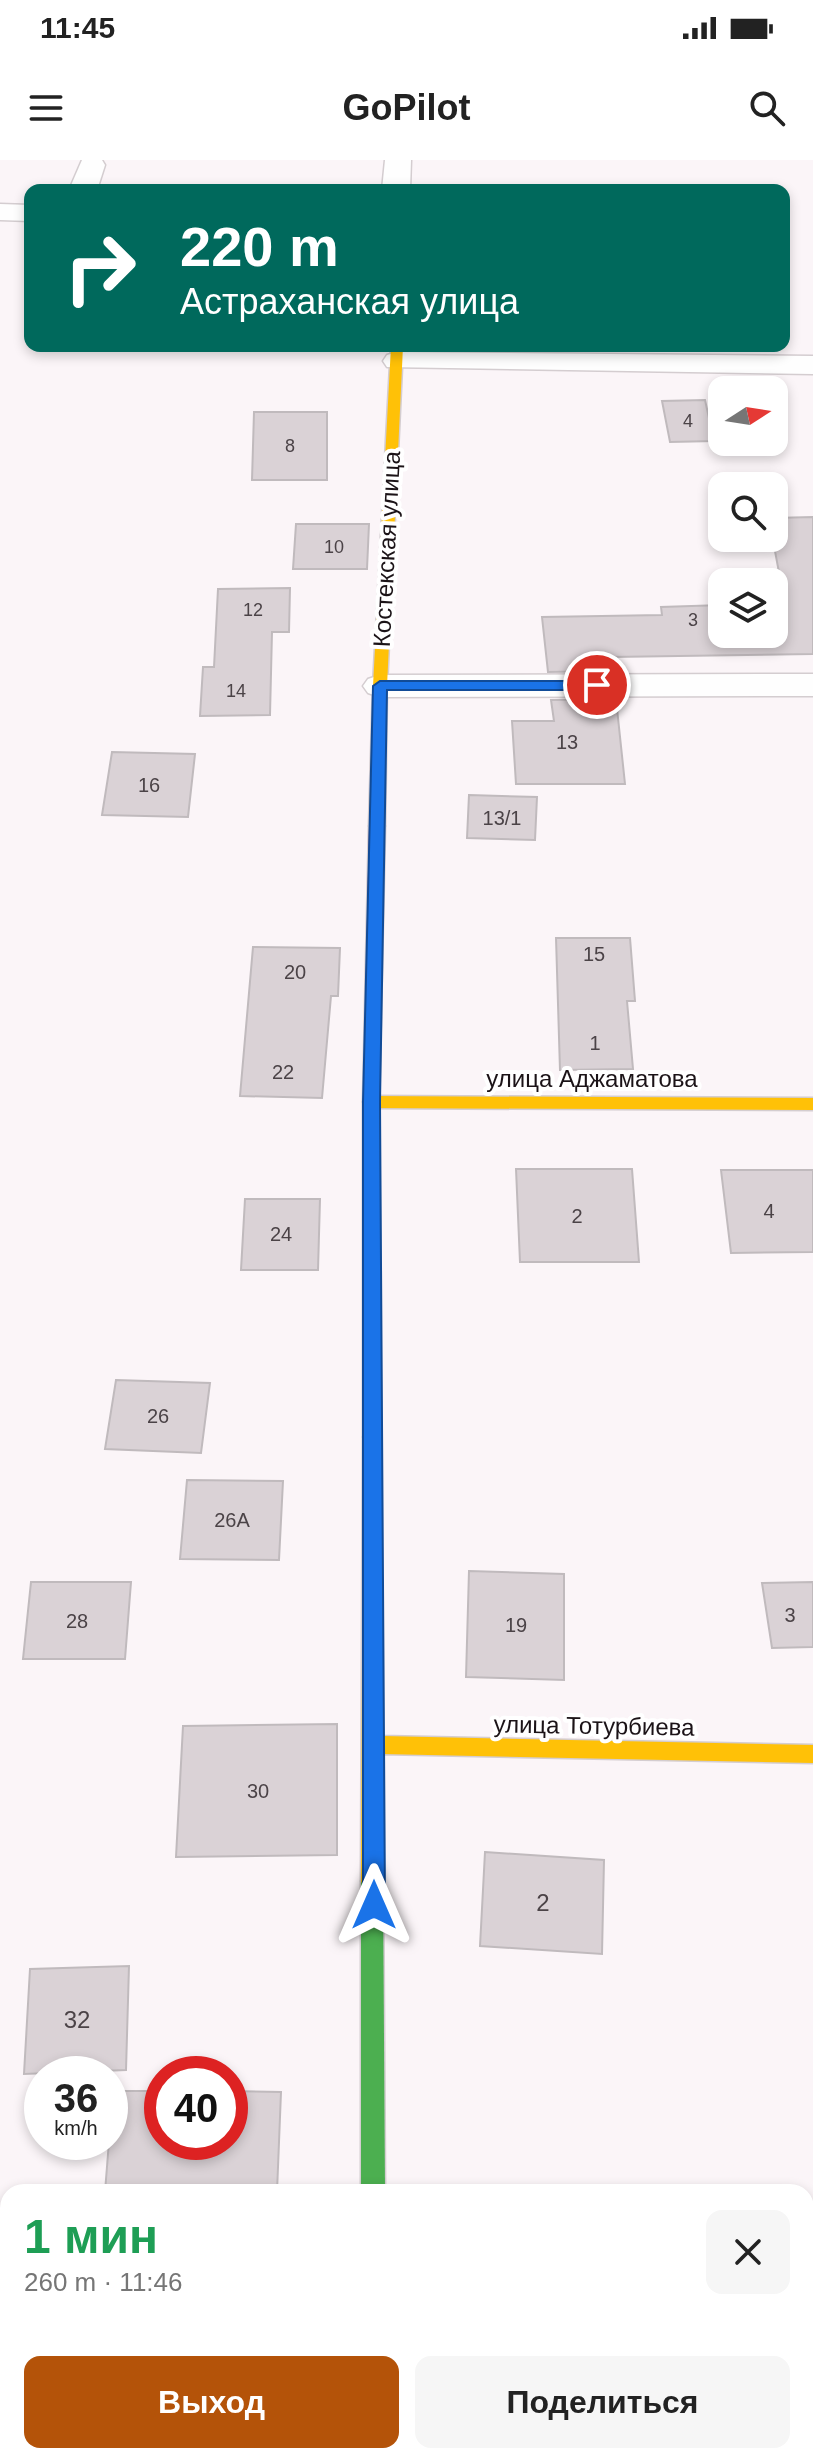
<!DOCTYPE html>
<html lang="ru">
<head>
<meta charset="utf-8">
<style>
	body { margin:0; font-family:Arial,sans-serif; background:#f6f6f6; color:#222; height:100vh; display:flex; flex-direction:column; font-size:30px; white-space:nowrap }
	* { box-sizing:border-box; margin:0 }
	p { font-size:26px; color:#767676 }
	.icon { flex:none; width:44px; height:44px; fill:none; stroke:currentColor; stroke-width:2; stroke-linecap:round; stroke-linejoin:round }
	.map { position:relative; flex:1; overflow:hidden }
	.sheet { position:absolute; left:0px; top:2024px; width:814px; height:280px; display:flex; flex-direction:column; background:#fff; border-radius:24px 24px 0 0; box-shadow:0 4px 12px #0003 }
	.sheet>* { flex:none }
	.top-card { position:absolute; left:24px; top:24px; width:766px; height:168px; border-radius:16px; box-shadow:0 4px 12px #0003; background:#00695c; color:#fff; overflow:hidden }
	.needle { width:52px; rotate:78deg }
	.fabs { position:absolute; left:708px; top:216px; display:grid; gap:16px }
	.fabs a { display:grid; place-items:center; width:80px; height:80px; border-radius:16px; background:#fff; box-shadow:0 4px 12px #0003; font-size:40px }
	.speed { position:absolute; left:24px; top:1896px; display:flex; gap:16px; font-size:40px; font-weight:700; text-align:center }
	.speed>* { display:grid; place-content:center; width:104px; height:104px; border-radius:50%; background:#fff; box-shadow:0 4px 12px #0003; line-height:1 }
	.speed small { font-size:20px; font-weight:400 }
	.speed .limit { border:12px solid #d22; background:#fff; color:#111 }
	.pin { position:absolute; display:grid; place-items:center; width:68px; height:68px; color:#fff; margin:-34px; border:4px solid #fff; border-radius:50%; box-shadow:0 2px 8px #0007 }
	.me { position:absolute; width:88px; margin:-44px; rotate:0deg; stroke-linejoin:round; filter:drop-shadow(0 0 6px #0008) }
	.turn { display:flex; align-items:center; gap:28px; height:168px; padding:0 24px; font-size:36px }
	.turn .icon { width:104px; height:104px; stroke-width:2.5 }
	.turn b { display:block; font-size:56px; line-height:68px }
	.round { display:grid; place-items:center; flex:none; width:84px; height:84px; border-radius:16px; background:#f6f6f6 }
	.overview { display:flex; align-items:center; justify-content:space-between; height:136px; padding:0 24px }
	h1 { font-size:48px; font-weight:800; line-height:60px; color:#1e9e55 }
	.action { display:flex; gap:16px; margin-top:auto; padding:16px 24px }
	.action a { flex:1; height:92px; border-radius:16px; background:#b45309; color:#fff; font-size:32px; font-weight:800; line-height:92px; text-align:center }
	.action a+a { background:#f6f6f6; color:#222 }
	.status { display:flex; justify-content:space-between; align-items:center; height:56px; padding:0 40px; background:#fff; direction:ltr }
	.status svg { height:22px; fill:currentColor }
	header { display:flex; justify-content:space-between; align-items:center; height:104px; padding:0 24px; background:#fff; font-size:36px; font-weight:800 }
	.map>svg:first-child { display:block }
	.building { fill:#dad2d6; stroke:#c0babd; stroke-width:2 }
	.lines { fill:none; stroke-linecap:round; stroke-linejoin:round }
	.street-casing { stroke:#d4cdd0; stroke-width:3 }
	.fast-casing { stroke:#d4cdd0; stroke-width:3 }
	.slow-casing { stroke:#d4cdd0; stroke-width:3 }
	.jam-casing { stroke:#d4cdd0; stroke-width:3 }
	.street { fill:#fefefe; fill-rule:evenodd }
	.fast { fill:#4caf50; fill-rule:evenodd }
	.slow { fill:#ffc107; fill-rule:evenodd }
	.jam { fill:#c62828; fill-rule:evenodd }
	.route { fill:#1a73e8; stroke:#114b97; stroke-width:2 }
	.labels { text-anchor:middle; stroke-width:8; stroke-linejoin:round; paint-order:stroke }
	.far-number-label { font-size:18px; fill:#4b4347 }
	.number-label { font-size:20px; fill:#4b4347 }
	.street-label { font-size:24px; fill:#1b1317; stroke:#fff }
	.near-number-label { font-size:24px; fill:#4b4347 }
</style>
</head>
<body>
<div class="status"><b>11:45</b><svg viewBox="0 0 49 12"><path d="M0 12V9h3v3zM5 12V6h3v6zM10 12V3h3v9zM15 12V0h3v12zM26 1h20v11H26zM47 4h2v5h-2z"/></svg></div>
<header><svg class="icon" aria-label="menu" viewBox="0 0 24 24"><path d="M4 6h16M4 12h16M4 18h16"/></svg>GoPilot<svg class="icon" aria-label="search" viewBox="0 0 24 24"><circle cx="10" cy="10" r="6"/><path d="M15 15l6 6"/></svg></header>
<div class="map">
<svg width="813" height="2304" viewBox="0 0 813 2304">
	<rect width="100%" height="100%" fill="#fbf5f8"/>
	<!-- building -->
	<g class="building">
		<polygon points="705,240 714,281 670,282 662,241"/>
		<polygon points="254,252 327,252 327,320 252,320"/>
		<polygon points="813,357 813,494 611,497 612,511 548,512 542,457 662,455 661,447 722,445 722,474 774,474 774,444 785,444 774,386 774,358"/>
		<polygon points="296,364 369,364 367,409 293,409"/>
		<polygon points="290,428 289,472 272,472 270,555 200,556 203,507 214,507 218,429"/>
		<polygon points="616,539 625,624 516,624 512,561 554,561 551,540"/>
		<polygon points="112,592 195,594 188,657 102,655"/>
		<polygon points="469,635 537,637 535,680 467,678"/>
		<polygon points="556,778 630,778 635,841 627,841 633,909 560,910"/>
		<polygon points="253,787 340,788 338,836 331,836 322,938 240,936"/>
		<polygon points="516,1009 632,1009 639,1102 520,1102"/>
		<polygon points="721,1010 813,1010 813,1092 731,1093"/>
		<polygon points="245,1039 320,1039 318,1110 241,1110"/>
		<polygon points="116,1220 210,1223 201,1293 105,1289"/>
		<polygon points="187,1320 283,1321 279,1400 180,1399"/>
		<polygon points="469,1411 564,1414 564,1520 466,1517"/>
		<polygon points="31,1422 131,1422 125,1499 23,1499"/>
		<polygon points="813,1422 813,1487 772,1488 762,1423"/>
		<polygon points="337,1564 337,1695 176,1697 183,1566"/>
		<polygon points="485,1692 604,1700 602,1794 480,1786"/>
		<polygon points="129,1806 126,1910 24,1914 30,1809"/>
		<polygon points="113,1931 162,1931 162,1982 230,1982 230,1931 281,1932 277,2032 105,2032"/>
	</g>
	<g class="lines">
		<defs>
			<g id="street">
				<polygon points="82,0 102,0 105,5 97,30 69,30"/>
				<polygon points="385,0 411,0 410,30 382,30"/>
				<polygon points="0,44 30,45 30,61 0,60"/>
				<polygon points="398,192 813,196 813,214 387,207 383,201 387,195"/>
				<polygon points="813,514 813,536 380,537 368,533 363,526 368,519 380,515"/>
				<rect x="341" y="2296" width="62" height="8"/>
			</g>
			<polygon id="fast" points="372,1711 380,1714 383,1721 385,2032 361,2032 361,1721 364,1714"/>
			<g id="slow">
				<polygon points="391,186 403,186 387,526 385,666 377,671 369,666 373,526"/>
				<polygon points="371,936 813,938 813,950 371,948 363,942"/>
				<polygon points="372,1269 379,1272 381,1277 382,1576 813,1585 813,1603 382,1594 383,1721 380,1728 372,1731 364,1728 361,1721 363,1277 365,1272"/>
			</g>
			<polygon id="jam" points="377,661 385,666 379,942 381,1277 379,1282 365,1282 363,1277 363,942 369,666"/>
		</defs>
		<!-- street casing -->
		<use href="#street" class="street-casing"/>
		<!-- fast casing -->
		<use href="#fast" class="fast-casing"/>
		<!-- slow casing -->
		<use href="#slow" class="slow-casing"/>
		<!-- jam casing -->
		<use href="#jam" class="jam-casing"/>
		<!-- street -->
		<use href="#street" class="street"/>
		<!-- fast -->
		<use href="#fast" class="fast"/>
		<!-- slow -->
		<use href="#slow" class="slow"/>
		<!-- jam -->
		<use href="#jam" class="jam"/>
	</g>
	<!-- route -->
	<polygon class="route" points="380,521 597,521 604,525 597,530 387,530 380,942 385,1745 382,1752 374,1755 366,1752 363,1745 363,942 373,526"/>
	<g class="labels">
		<!-- far-number labels -->
		<g class="far-number-label">
			<text x="688" y="267">4</text>
			<text x="290" y="292">8</text>
			<text x="334" y="393">10</text>
			<text x="253" y="456">12</text>
			<text x="693" y="466">3</text>
			<text x="236" y="537">14</text>
		</g>
		<!-- number labels -->
		<g class="number-label">
			<text x="567" y="589">13</text>
			<text x="149" y="632">16</text>
			<text x="502" y="665">13/1</text>
			<text x="594" y="801">15</text>
			<text x="295" y="819">20</text>
			<text x="595" y="890">1</text>
			<text x="283" y="919">22</text>
			<text x="769" y="1058">4</text>
			<text x="577" y="1063">2</text>
			<text x="281" y="1081">24</text>
			<text x="158" y="1263">26</text>
			<text x="232" y="1367">26А</text>
			<text x="790" y="1462">3</text>
			<text x="77" y="1468">28</text>
			<text x="516" y="1472">19</text>
			<text x="258" y="1638">30</text>
		</g>
		<!-- street labels -->
		<g class="street-label">
			<text transform="translate(387 389) rotate(-87)" y="8">Костекская улица</text>
			<text x="592" y="927">улица Аджаматова</text>
			<text transform="translate(594 1566) rotate(1)" y="8">улица Тотурбиева</text>
		</g>
		<!-- near-number labels -->
		<g class="near-number-label">
			<text x="543" y="1751">2</text>
			<text x="77" y="1868">32</text>
		</g>
	</g>
</svg>
<div class="fabs">
<a><svg class="needle" viewBox="-14 -14 28 28"><path d="M0-13l5 13h-10z" fill="#e53935"/><path d="M0 13l5-13h-10z" fill="#767676"/></svg></a>
<a><svg class="icon" aria-label="search" viewBox="0 0 24 24"><circle cx="10" cy="10" r="6"/><path d="M15 15l6 6"/></svg></a>
<a><svg class="icon" aria-label="layers" viewBox="0 0 24 24"><path d="M12 4l9 5-9 5-9-5zM3 14l9 5 9-5"/></svg></a>
</div>
<div class="speed"><div>36<small>km/h</small></div><div class="limit">40</div></div>
<div class="pin" style="left:597px;top:525px;background:#d93025"><svg class="icon" aria-label="arrive" viewBox="0 0 24 24"><path d="M6 21V4h12l-3 4 3 4H6"/></svg></div>
<svg class="me" style="left:374px;top:1745px" viewBox="-20 -20 40 40"><path d="M0-17L14 15 0 8-14 15z" fill="#1a73e8" stroke="#fff" stroke-width="4"/></svg>
<div class="top-card">
<div class="turn"><svg class="icon" aria-label="right" viewBox="0 0 24 24"><path d="M7 20v-9h11M14 6l5 5-5 5"/></svg><div><b>220 m</b>Астраханская улица</div></div>
</div>
<section class="sheet">
<div class="overview"><div><h1>1 мин</h1><p>260 m · 11:46</p></div><a class="round"><svg class="icon" aria-label="close" viewBox="0 0 24 24"><path d="M6 6l12 12M18 6L6 18"/></svg></a></div>
<div class="action"><a>Выход</a><a>Поделиться</a></div>
</section>
</div>
</body>
</html>
